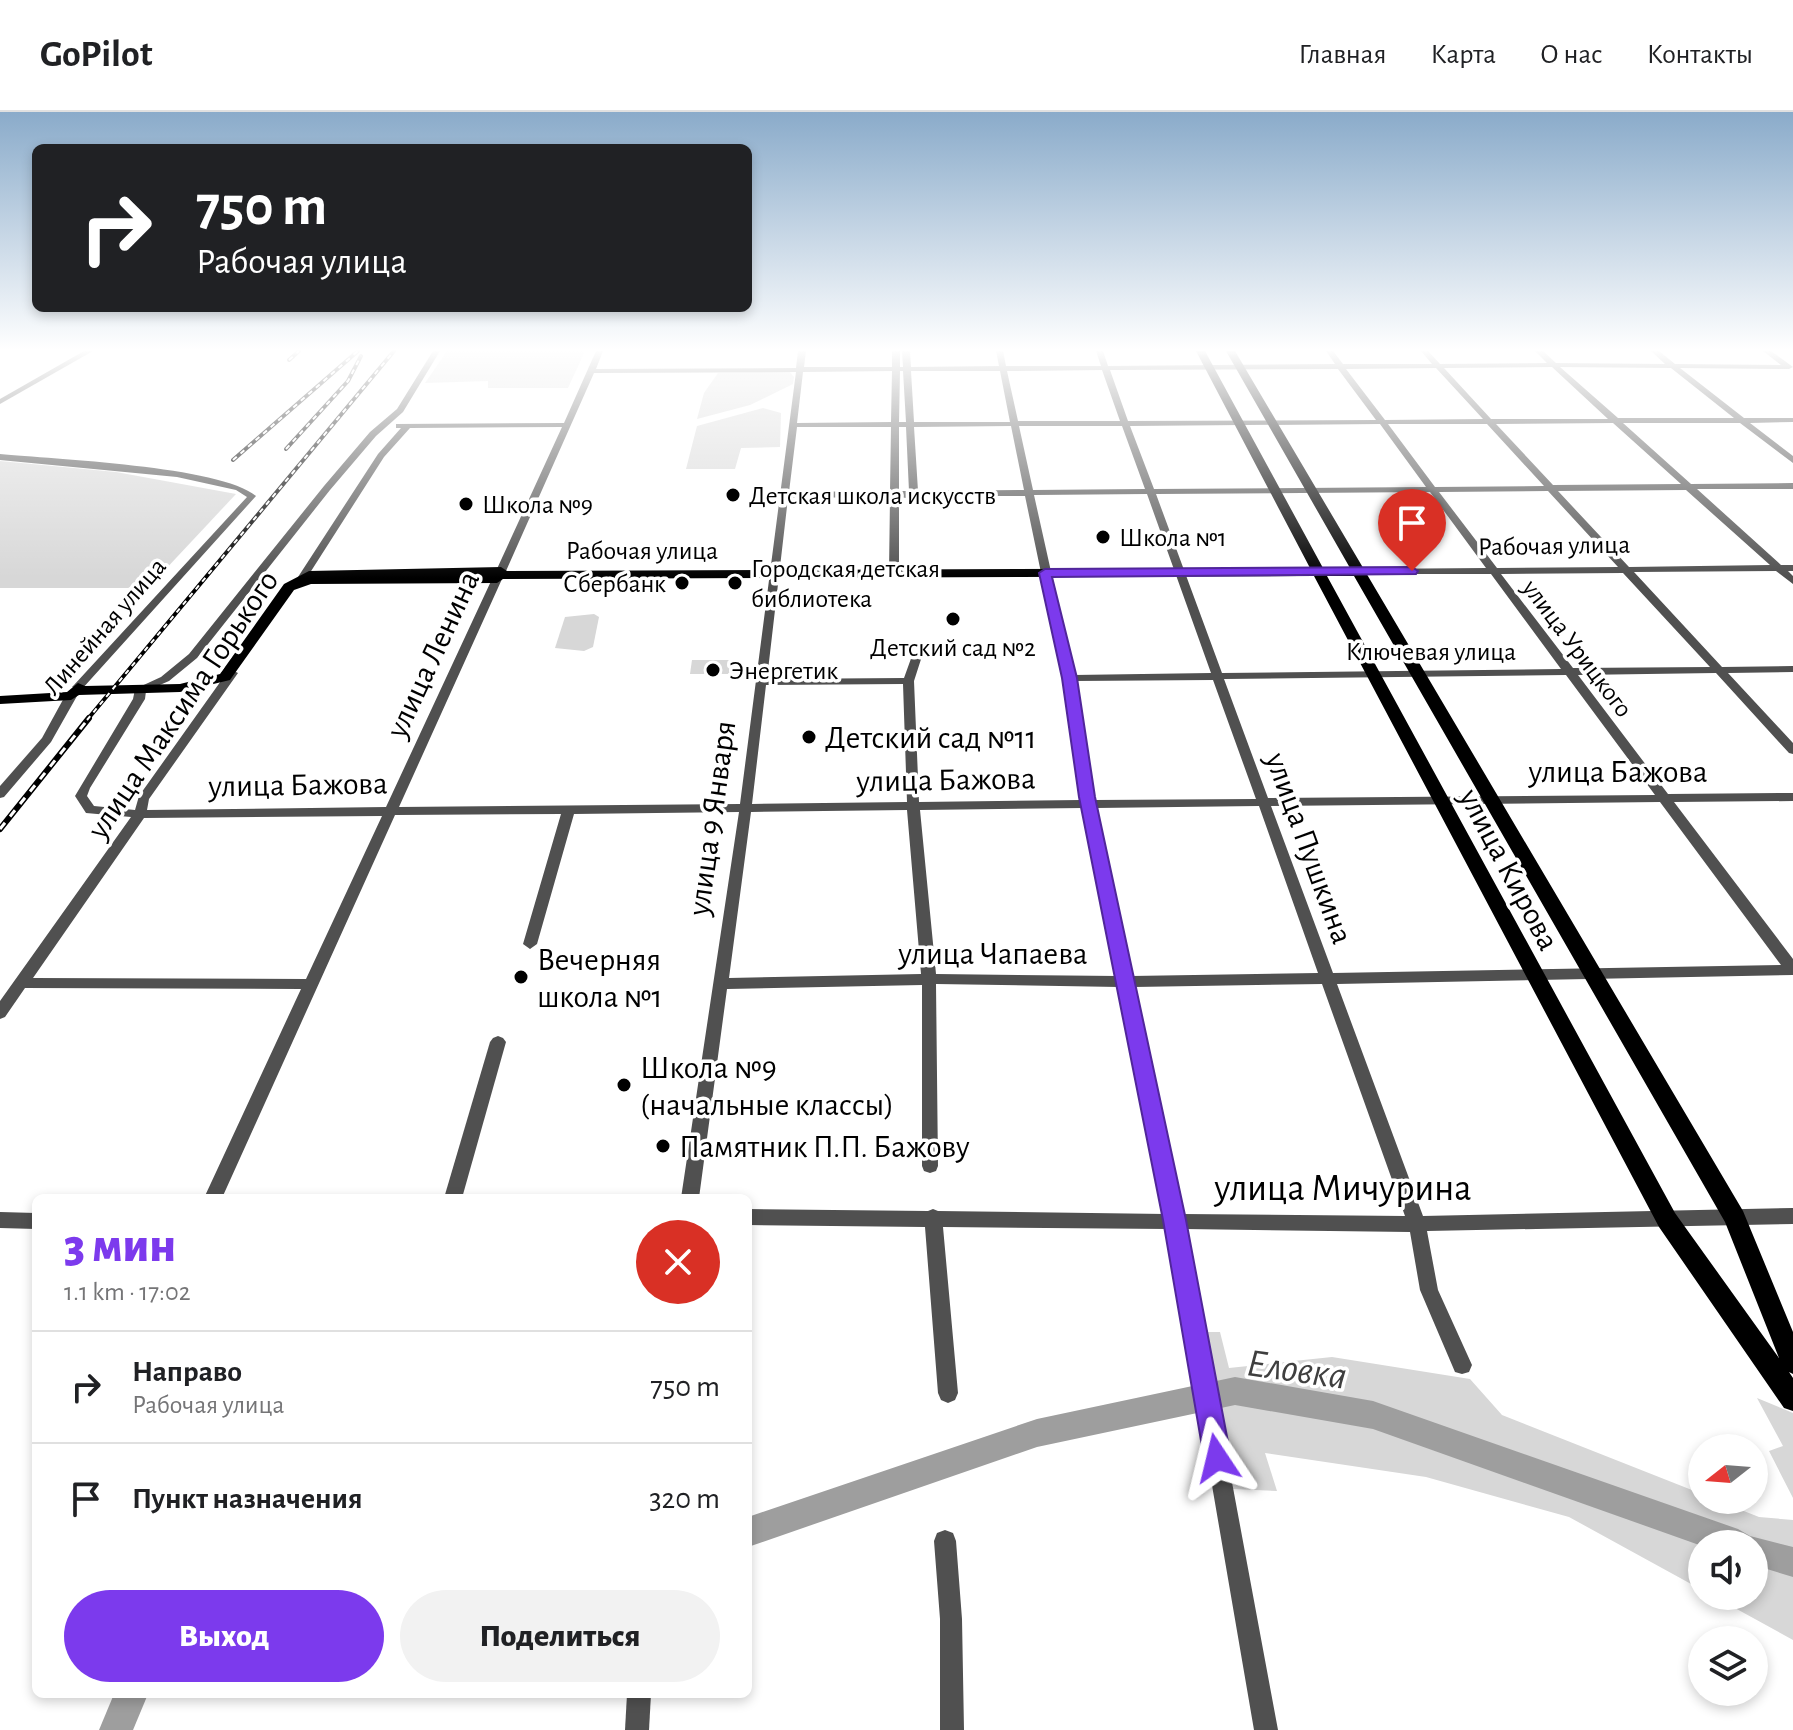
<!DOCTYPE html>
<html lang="ru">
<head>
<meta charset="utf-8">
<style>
	body { margin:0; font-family:"Alegreya Sans",sans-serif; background:#f2f2f2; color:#202124; height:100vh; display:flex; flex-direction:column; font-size:30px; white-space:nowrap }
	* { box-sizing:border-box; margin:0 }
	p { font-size:26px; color:#757577 }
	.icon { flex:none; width:44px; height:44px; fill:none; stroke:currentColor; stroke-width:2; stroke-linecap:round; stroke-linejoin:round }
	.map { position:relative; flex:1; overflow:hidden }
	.sheet { position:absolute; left:32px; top:1082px; width:720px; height:504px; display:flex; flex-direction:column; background:#fff; border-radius:12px; box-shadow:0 4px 12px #0003 }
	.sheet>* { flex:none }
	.hud { position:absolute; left:32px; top:32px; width:720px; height:168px; border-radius:12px; box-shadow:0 4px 12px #0003; background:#202124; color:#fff; overflow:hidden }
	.needle { width:52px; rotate:253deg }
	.fabs { position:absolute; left:1688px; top:1322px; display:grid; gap:16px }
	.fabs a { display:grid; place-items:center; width:80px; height:80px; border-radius:50%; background:#fff; box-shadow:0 4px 12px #0003; font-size:40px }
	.pin { position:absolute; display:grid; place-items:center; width:68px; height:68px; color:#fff; margin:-82px -34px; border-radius:50% 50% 50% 0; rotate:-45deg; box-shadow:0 0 8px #0007 }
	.pin .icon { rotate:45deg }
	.me { position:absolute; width:88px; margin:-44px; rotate:350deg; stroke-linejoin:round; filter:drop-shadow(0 0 6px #0008) }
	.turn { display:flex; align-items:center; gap:28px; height:168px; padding:0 32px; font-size:36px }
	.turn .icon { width:104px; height:104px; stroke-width:2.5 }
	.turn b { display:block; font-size:56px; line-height:68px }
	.round { display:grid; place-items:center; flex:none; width:84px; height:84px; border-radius:42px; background:#f2f2f2 }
	.overview { display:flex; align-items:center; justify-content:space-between; height:136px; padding:0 32px }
	h1 { font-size:48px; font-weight:800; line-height:60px; color:#7c3aed }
	.action { display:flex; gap:16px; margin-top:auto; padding:16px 32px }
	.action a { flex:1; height:92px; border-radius:48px; background:#7c3aed; color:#fff; font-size:32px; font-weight:800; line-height:92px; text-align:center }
	.action a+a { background:#f2f2f2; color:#202124 }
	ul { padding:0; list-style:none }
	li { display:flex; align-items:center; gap:24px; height:112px; padding:0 32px; border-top:2px solid #e0e0e0 }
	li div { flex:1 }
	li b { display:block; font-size:30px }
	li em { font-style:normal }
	header { display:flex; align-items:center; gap:48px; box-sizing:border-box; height:112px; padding:0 40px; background:#fff; border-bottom:2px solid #e0e0e0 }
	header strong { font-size:38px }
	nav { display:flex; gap:44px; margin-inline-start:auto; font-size:28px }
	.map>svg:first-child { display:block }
	.green { fill:#d7d7d7 }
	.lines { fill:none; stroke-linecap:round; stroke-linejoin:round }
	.river { fill:#9e9e9e; fill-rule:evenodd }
	.minor { fill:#505050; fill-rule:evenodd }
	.major { fill:#000; fill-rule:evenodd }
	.rail-far1-casing { stroke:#000; stroke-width:4 }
	.rail-casing { stroke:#000; stroke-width:6 }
	.rail-far1 { stroke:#fff; stroke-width:2; stroke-dasharray:5; stroke-linecap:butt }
	.rail { stroke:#fff; stroke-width:3; stroke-dasharray:8; stroke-linecap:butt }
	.route { fill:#7c3aed; stroke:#51269a; stroke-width:2 }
	.poi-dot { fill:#000; stroke:#fff; stroke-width:3 }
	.labels { text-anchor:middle; stroke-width:7; stroke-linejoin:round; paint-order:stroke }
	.far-poi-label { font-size:26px; fill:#000; stroke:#fff; text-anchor:start }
	.far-street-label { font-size:26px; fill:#000; stroke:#fff }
	.street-label { font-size:32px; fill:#000; stroke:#fff }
	.poi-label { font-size:32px; fill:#000; stroke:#fff; text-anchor:start }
	.near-street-label { font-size:38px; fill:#000; stroke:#fff }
	.near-water-label { font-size:40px; font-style:italic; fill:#3f3f3f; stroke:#fff }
</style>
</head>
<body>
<header>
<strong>GoPilot</strong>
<nav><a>Главная</a><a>Карта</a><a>О нас</a><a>Контакты</a></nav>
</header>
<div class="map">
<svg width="1793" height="1618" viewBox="0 0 1793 1618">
	<rect width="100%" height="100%" fill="#fff"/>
	<!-- green -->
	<g class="green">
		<polygon points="447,239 585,239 568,276 488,276 488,269 425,271"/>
		<polygon points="789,259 794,265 793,272 750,293 697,307 704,281 718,261"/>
		<polygon points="763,296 781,301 780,335 741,336 735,357 686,357 697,314"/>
		<polygon points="0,349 116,360 236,382 148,476 0,476"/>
		<polygon points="594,502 599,505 593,535 584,539 555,536 565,505"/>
		<polygon points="692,548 738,548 736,562 690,562"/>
		<polygon points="1203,1220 1220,1220 1229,1256 1332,1245 1470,1267 1502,1303 1702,1382 1702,1388 1716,1388 1759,1405 1793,1408 1793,1528 1713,1484 1754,1484 1754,1432 1702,1432 1702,1478 1569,1405 1426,1365 1265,1341 1277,1379 1233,1377"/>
		<polygon points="1757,1286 1793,1301 1793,1386 1769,1339 1783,1334"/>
	</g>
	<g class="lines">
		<!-- river -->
		<g class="river">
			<polygon points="1235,1265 1373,1289 1738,1417 1750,1424 1793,1435 1793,1465 1754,1453 1754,1432 1702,1434 1373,1317 1235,1293 1037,1335 748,1435 748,1405 1037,1307"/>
			<polygon points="114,1582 148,1582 133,1618 99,1618"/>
		</g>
		<!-- minor -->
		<g class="minor">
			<polygon points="84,239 93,239 0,292 0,287"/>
			<path d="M 433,239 L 440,239 L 403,300 L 376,324 L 330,378 L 197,546 L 169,569 L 146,579 L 145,587 L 90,676 L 87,684 L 94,694 L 135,698 L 139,684 L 228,559 L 232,558 L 238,561 L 149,687 L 147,698 L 386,695 L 492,467 L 497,464 L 502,467 L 399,695 L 740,692 L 796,260 L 594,261 L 506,459 L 501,462 L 496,459 L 562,315 L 410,316 L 384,345 L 306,467 L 298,465 L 378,342 L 401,316 L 396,316 L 396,312 L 564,311 L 596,239 L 603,239 L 596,257 L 796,256 L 798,239 L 806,239 L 804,255 L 892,255 L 892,239 L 900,239 L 900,255 L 903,255 L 902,239 L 910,239 L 911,255 L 999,254 L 996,239 L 1003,239 L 1006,254 L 1101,254 L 1096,239 L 1103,239 L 1108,254 L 1335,252 L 1326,239 L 1333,239 L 1343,252 L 1432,252 L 1421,239 L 1428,239 L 1440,252 L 1547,251 L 1535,239 L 1543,239 L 1556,251 L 1665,252 L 1651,239 L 1659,239 L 1675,252 L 1781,253 L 1763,239 L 1771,239 L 1793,255 L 1789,257 L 1680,256 L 1744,306 L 1793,306 L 1793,310 L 1750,311 L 1793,344 L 1793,351 L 1740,311 L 1623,311 L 1691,372 L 1793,371 L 1793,377 L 1697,377 L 1781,453 L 1793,453 L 1793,459 L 1788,459 L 1793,464 L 1793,472 L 1776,459 L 1634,460 L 1722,555 L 1793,554 L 1793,560 L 1728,561 L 1793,631 L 1793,642 L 1789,641 L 1716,561 L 1578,563 L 1668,682 L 1793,681 L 1793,689 L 1674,690 L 1793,847 L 1793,863 L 1337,872 L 1423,1104 L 1793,1096 L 1793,1112 L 1427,1119 L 1438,1178 L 1472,1253 L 1469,1260 L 1462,1262 L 1455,1260 L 1420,1178 L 1410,1120 L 1185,1117 L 1278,1618 L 1254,1618 L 1168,1117 L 943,1115 L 958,1281 L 955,1288 L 948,1291 L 941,1288 L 938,1281 L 925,1115 L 748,1113 L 748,1097 L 928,1099 L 933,1097 L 938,1099 L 1165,1102 L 1119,875 L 936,872 L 938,1054 L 936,1059 L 930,1061 L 924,1059 L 922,1054 L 922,873 L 727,877 L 699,1086 L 681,1086 L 739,700 L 574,702 L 537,832 L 530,837 L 523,832 L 561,702 L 395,703 L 222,1086 L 204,1086 L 301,877 L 25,876 L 5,905 L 0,907 L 0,889 L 131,705 L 86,701 L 75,684 L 133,587 L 135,577 L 161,565 L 189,542 L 324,374 L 370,320 L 397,297 ZM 1552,255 L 1608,307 L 1491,307 L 1444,256 ZM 1560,255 L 1671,256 L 1734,306 L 1618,306 ZM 1436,256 L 1483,307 L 1385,308 L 1346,257 ZM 1338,257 L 1376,308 L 1128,309 L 1110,258 ZM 1102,258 L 1120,309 L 1018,309 L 1007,259 ZM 892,259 L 891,310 L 797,311 L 803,260 ZM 900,259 L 903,259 L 906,310 L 899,310 ZM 911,259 L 1000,259 L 1010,310 L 914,310 ZM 1613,311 L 1681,372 L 1553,373 L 1496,312 ZM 1380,312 L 1426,375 L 1154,377 L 1130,314 ZM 1388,312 L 1487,312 L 1544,374 L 1435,375 ZM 1011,314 L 1024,378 L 918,379 L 914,315 ZM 1019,314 L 1122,314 L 1145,377 L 1033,378 ZM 797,315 L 891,315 L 890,379 L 789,380 ZM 899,315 L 906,315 L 909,379 L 899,379 ZM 1686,378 L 1770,453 L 1629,455 L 1558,379 ZM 1548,379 L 1618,455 L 1497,456 L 1439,380 ZM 1430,380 L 1486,456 L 1359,457 L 1356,458 L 1356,462 L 1491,462 L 1561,557 L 1222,561 L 1156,382 ZM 1147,382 L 1211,561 L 1074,563 L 1034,383 ZM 918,384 L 1025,384 L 1063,566 L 1081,688 L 919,690 L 914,569 L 923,541 L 922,539 L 914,539 L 913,541 L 904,566 L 767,567 L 788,386 L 890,385 L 889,461 L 894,464 L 899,461 L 899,385 L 914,387 ZM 1623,461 L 1710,555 L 1573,556 L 1501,462 ZM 1566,563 L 1655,683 L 1268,686 L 1224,567 ZM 1213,568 L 1256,687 L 1094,688 L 1075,569 ZM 903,572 L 907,690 L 752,692 L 766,573 ZM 1660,690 L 1781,853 L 1333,861 L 1271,694 ZM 1259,694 L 1318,861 L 1132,864 L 1096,696 ZM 1083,696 L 1117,864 L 936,862 L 920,698 ZM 907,698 L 921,862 L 729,866 L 751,700 ZM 382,704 L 306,867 L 33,866 L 144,706 ZM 1322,872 L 1405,1104 L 1182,1102 L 1134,875 Z"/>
			<path d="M 0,342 C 52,347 221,354 256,384 L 82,577 L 78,578 L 72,575 L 74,573 L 247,385 L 236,378 L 177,365 L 0,348 Z"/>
			<polygon points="71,581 77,584 51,630 4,685 0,686 0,674 42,626 65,584"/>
			<polygon points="498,924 503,926 506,930 462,1086 444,1086 490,930 493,926"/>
			<polygon points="0,1100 36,1101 36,1117 0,1116"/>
			<polygon points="945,1418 953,1421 956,1429 962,1507 964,1618 940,1618 940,1507 934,1429 937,1421"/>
			<polygon points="627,1582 651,1582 649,1618 625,1618"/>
		</g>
		<!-- major -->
		<path class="major" d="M 1196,239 L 1205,239 L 1323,456 L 1350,456 L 1226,239 L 1235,239 L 1743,1099 L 1793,1220 L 1793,1262 L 1789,1260 L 1793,1266 L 1793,1299 L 1784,1296 L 1659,1115 L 1314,464 L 503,467 L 497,471 L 311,472 L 294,478 L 230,568 L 180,580 L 79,583 L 71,588 L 0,592 L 0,584 L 67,580 L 78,571 L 85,574 L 180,572 L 220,562 L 284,472 L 309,459 L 501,455 L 507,459 L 1310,456 ZM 1327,464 L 1354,464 L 1725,1110 L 1779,1246 L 1675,1101 Z"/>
		<defs>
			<g id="rail-far1">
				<polyline points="289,248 299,239"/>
				<polyline points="286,337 348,269 361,244"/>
				<polyline points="233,348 358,239"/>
				<polyline points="87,608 394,239"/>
			</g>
			<polyline id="rail" points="0,717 89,606"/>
		</defs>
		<!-- rail-far1 casing -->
		<use href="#rail-far1" class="rail-far1-casing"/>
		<!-- rail casing -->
		<use href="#rail" class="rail-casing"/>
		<!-- rail-far1 -->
		<use href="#rail-far1" class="rail-far1"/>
		<!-- rail -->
		<use href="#rail" class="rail"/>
	</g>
	<!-- sky -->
	<linearGradient id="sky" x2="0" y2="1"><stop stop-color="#8aabca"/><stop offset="0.51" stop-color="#fff"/><stop offset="1" stop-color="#fff" stop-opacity="0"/></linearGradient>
	<rect width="1793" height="466" fill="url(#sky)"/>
	<!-- route -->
	<polygon class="route" points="1412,455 1418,459 1416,462 1052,465 1077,566 1095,685 1186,1108 1231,1346 1227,1355 1217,1359 1208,1355 1204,1346 1163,1108 1079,685 1062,566 1039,461 1045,457"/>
	<!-- markers -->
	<g class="poi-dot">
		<circle cx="733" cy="383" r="8"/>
		<circle cx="466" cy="392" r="8"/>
		<circle cx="1103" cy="425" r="8"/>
		<circle cx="682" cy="471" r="8"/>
		<circle cx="735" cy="471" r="8"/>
		<circle cx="953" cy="507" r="8"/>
		<circle cx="713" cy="558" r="8"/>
		<circle cx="809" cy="625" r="8"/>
		<circle cx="521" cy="865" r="8"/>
		<circle cx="624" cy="973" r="8"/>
		<circle cx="663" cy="1034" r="8"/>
	</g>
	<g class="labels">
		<!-- far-poi labels -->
		<g class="far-poi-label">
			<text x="749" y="392">Детская школа искусств</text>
			<text x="482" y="401">Школа №9</text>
			<text x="1119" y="434">Школа №1</text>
			<text x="751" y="465">Городская детская<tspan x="751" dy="30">библиотека</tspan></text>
			<text x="666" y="480" text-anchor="end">Сбербанк</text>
			<text x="953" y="544" text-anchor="middle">Детский сад №2</text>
			<text x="729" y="567">Энергетик</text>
		</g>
		<!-- far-street labels -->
		<g class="far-street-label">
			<text transform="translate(1554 433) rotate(-1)" y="9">Рабочая улица</text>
			<text x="642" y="447">Рабочая улица</text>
			<text transform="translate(104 514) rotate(-49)" y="9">Линейная улица</text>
			<text transform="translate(1578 536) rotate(53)" y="9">улица Урицкого</text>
			<text x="1431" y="548">Ключевая улица</text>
		</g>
		<!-- street labels -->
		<g class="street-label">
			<text transform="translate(432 542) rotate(-65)" y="11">улица Ленина</text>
			<text transform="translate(182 592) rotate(-56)" y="11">улица Максима Горького</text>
			<text x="1618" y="670">улица Бажова</text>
			<text transform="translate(946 667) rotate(-1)" y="11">улица Бажова</text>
			<text transform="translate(298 672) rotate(-1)" y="11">улица Бажова</text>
			<text transform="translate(711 706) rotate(-82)" y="11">улица 9 Января</text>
			<text transform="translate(1310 736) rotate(70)" y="11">улица Пушкина</text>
			<text transform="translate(1510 757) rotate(62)" y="11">улица Кирова</text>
			<text x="993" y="852">улица Чапаева</text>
		</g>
		<!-- poi labels -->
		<g class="poi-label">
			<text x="825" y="636">Детский сад №11</text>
			<text x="537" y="858">Вечерняя<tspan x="537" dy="37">школа №1</tspan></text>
			<text x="640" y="966">Школа №9<tspan x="640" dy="37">(начальные классы)</tspan></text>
			<text x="679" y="1045">Памятник П.П. Бажову</text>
		</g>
		<!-- near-street labels -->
		<g class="near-street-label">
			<text x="1343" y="1088">улица Мичурина</text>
		</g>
		<!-- near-water labels -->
		<g class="near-water-label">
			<text transform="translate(1297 1256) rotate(8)" y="14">Еловка</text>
		</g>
	</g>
</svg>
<div class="fabs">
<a><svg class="needle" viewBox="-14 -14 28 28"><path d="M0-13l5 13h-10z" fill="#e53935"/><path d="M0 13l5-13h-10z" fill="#757577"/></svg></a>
<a><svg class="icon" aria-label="sound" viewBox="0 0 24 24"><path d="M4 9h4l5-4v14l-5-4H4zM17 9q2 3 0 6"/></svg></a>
<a><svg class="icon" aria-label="layers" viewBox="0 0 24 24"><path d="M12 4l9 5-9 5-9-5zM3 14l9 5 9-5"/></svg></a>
</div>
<div class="pin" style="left:1412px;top:459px;background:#d93025"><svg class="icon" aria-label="arrive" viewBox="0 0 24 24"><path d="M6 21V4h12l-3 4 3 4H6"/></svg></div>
<svg class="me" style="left:1217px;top:1346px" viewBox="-20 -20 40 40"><path d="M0-17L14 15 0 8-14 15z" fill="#7c3aed" stroke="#fff" stroke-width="4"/></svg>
<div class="hud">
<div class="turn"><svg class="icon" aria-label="right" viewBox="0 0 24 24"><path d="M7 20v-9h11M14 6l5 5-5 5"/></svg><div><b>750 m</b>Рабочая улица</div></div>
</div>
<section class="sheet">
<div class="overview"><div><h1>3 мин</h1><p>1.1 km · 17:02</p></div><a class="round" style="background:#d93025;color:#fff"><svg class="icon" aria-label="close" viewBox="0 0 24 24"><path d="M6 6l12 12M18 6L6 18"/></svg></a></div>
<ul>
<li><svg class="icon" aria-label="right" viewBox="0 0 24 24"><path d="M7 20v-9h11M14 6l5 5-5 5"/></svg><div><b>Направо</b><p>Рабочая улица</p></div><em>750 m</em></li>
<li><svg class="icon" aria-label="arrive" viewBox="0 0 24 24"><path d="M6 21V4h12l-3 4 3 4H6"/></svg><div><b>Пункт назначения</b></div><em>320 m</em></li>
</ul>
<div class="action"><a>Выход</a><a>Поделиться</a></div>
</section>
</div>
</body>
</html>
